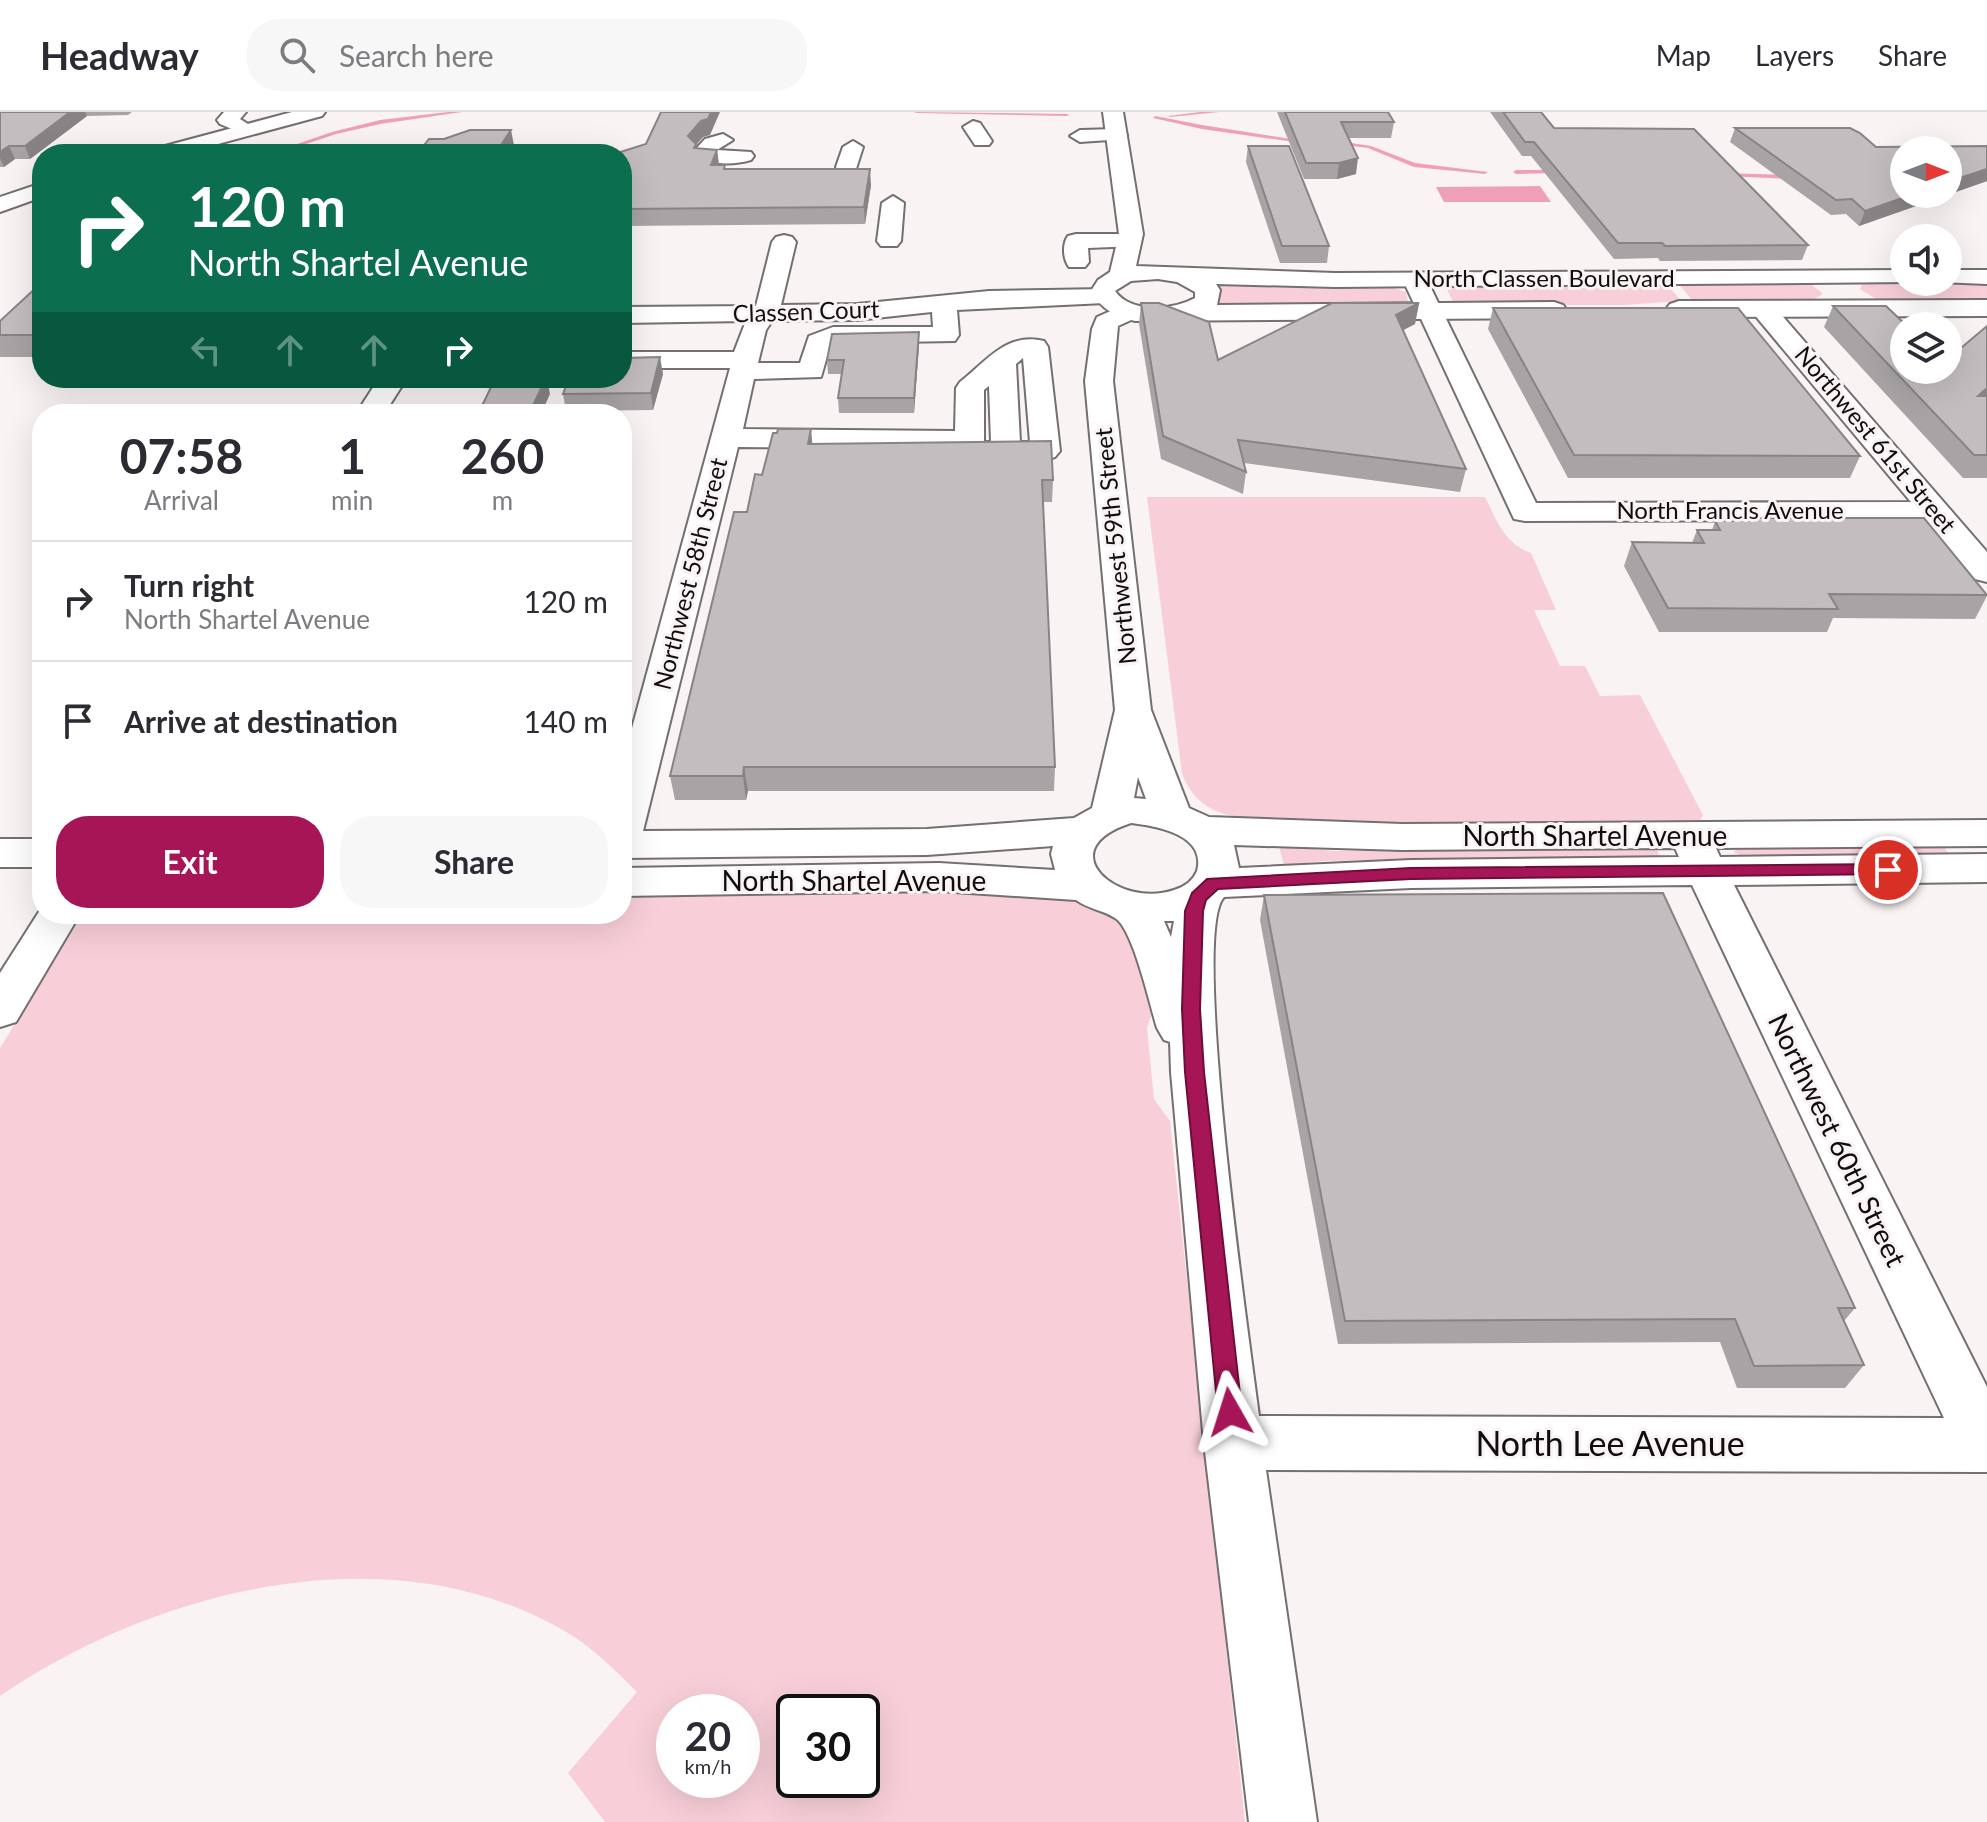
<!DOCTYPE html>
<html lang="en">
<head>
<meta charset="utf-8">
<style>
	body { margin:0; font-family:Lato,sans-serif; background:#f7f7f7; color:#2b2b33; height:100vh; display:flex; flex-direction:column; font-size:30px; white-space:nowrap }
	* { box-sizing:border-box; margin:0 }
	p { font-size:26px; color:#7c7c81 }
	.icon { flex:none; width:44px; height:44px; fill:none; stroke:currentColor; stroke-width:2; stroke-linecap:round; stroke-linejoin:round }
	.map { position:relative; flex:1; overflow:hidden }
	.panel { position:absolute; left:32px; top:292px; width:600px; height:520px; display:flex; flex-direction:column; background:#fff; border-radius:32px; box-shadow:0 8px 32px #0002 }
	.panel>* { flex:none }
	.banner { position:absolute; left:32px; top:32px; width:600px; height:244px; border-radius:32px; box-shadow:0 8px 32px #0002; background:#0b6e4f; color:#fff; overflow:hidden }
	.needle { width:52px; rotate:90deg }
	.buttons { position:absolute; left:1890px; top:24px; display:grid; gap:16px }
	.buttons a { display:grid; place-items:center; width:72px; height:72px; border-radius:50%; background:#fff; box-shadow:0 8px 32px #0002; font-size:40px }
	.speed { position:absolute; left:656px; top:1582px; display:flex; gap:16px; font-size:40px; font-weight:700; text-align:center }
	.speed>* { display:grid; place-content:center; width:104px; height:104px; border-radius:50%; background:#fff; box-shadow:0 8px 32px #0002; line-height:1 }
	.speed small { font-size:20px; font-weight:400 }
	.speed .limit { border:4px solid #111; border-radius:12px; background:#fff; color:#111 }
	.pin { position:absolute; display:grid; place-items:center; width:68px; height:68px; color:#fff; margin:-34px; border:4px solid #fff; border-radius:50%; box-shadow:0 2px 8px #0007 }
	.me { position:absolute; width:88px; margin:-44px; rotate:354deg; stroke-linejoin:round; filter:drop-shadow(0 0 6px #0008) }
	.turn { display:flex; align-items:center; gap:28px; height:168px; padding:0 24px; font-size:36px }
	.turn .icon { width:104px; height:104px; stroke-width:2.5 }
	.turn b { display:block; font-size:56px; line-height:68px }
	.lanes { display:flex; align-items:center; height:76px; padding:0 24px; background:#0003; justify-content:center; gap:40px; direction:ltr }
	.lanes .off { opacity:.35 }
	.eta { display:flex; justify-content:space-evenly; align-items:center; height:136px; text-align:center }
	.eta b { font-size:48px; font-weight:700; line-height:56px }
	.cta { display:flex; gap:16px; margin-top:auto; padding:16px 24px }
	.cta a { flex:1; height:92px; border-radius:32px; background:#a61656; color:#fff; font-size:32px; font-weight:700; line-height:92px; text-align:center }
	.cta a+a { background:#f7f7f7; color:#2b2b33 }
	ul { padding:0; list-style:none }
	li { display:flex; align-items:center; gap:24px; height:120px; padding:0 24px; border-top:2px solid #e1e1e2 }
	li div { flex:1 }
	li b { display:block; font-size:30px }
	li em { font-style:normal }
	header { display:flex; align-items:center; gap:48px; box-sizing:border-box; height:112px; padding:0 40px; background:#fff; border-bottom:2px solid #e1e1e2 }
	header strong { font-size:38px }
	nav { display:flex; gap:44px; margin-inline-start:auto; font-size:28px }
	.search { width:560px; height:72px; background:#f7f7f7; display:flex; align-items:center; gap:20px; box-sizing:border-box; padding:0 28px; border-radius:32px; color:#7c7c81; font-size:30px }
	.map>svg:first-child { display:block }
	.green { fill:#f8cfd9; fill-rule:evenodd }
	.water { fill:#f0a0b6 }
	.lines { fill:none; stroke-linecap:round; stroke-linejoin:round }
	.stream { fill:#f0a0b6; fill-rule:evenodd }
	.minor-casing { stroke:#746f70; stroke-width:4 }
	.major-casing { stroke:#746f70; stroke-width:4 }
	.minor { fill:#fff; fill-rule:evenodd }
	.major { fill:#fff; fill-rule:evenodd }
	.wall { fill:#a8a3a4 }
	.shaded-wall { fill:#888486 }
	.building { fill:#c3bdbf; stroke:#888486; stroke-width:2 }
	.route { fill:#a61656; stroke:#6c0e38; stroke-width:2 }
	.labels { text-anchor:middle; stroke-width:6; stroke-linejoin:round; paint-order:stroke }
	.far-street-label { font-size:24px; fill:#0f0d0e; stroke:#f9f3f4 }
	.street-label { font-size:28px; fill:#0f0d0e; stroke:#f9f3f4 }
	.near-street-label { font-size:34px; fill:#0f0d0e; stroke:#f9f3f4 }
</style>
</head>
<body>
<header>
<strong>Headway</strong>
<div class="search"><svg class="icon" aria-label="search" viewBox="0 0 24 24"><circle cx="10" cy="10" r="6"/><path d="M15 15l6 6"/></svg>Search here</div>
<nav><a>Map</a><a>Layers</a><a>Share</a></nav>
</header>
<div class="map">
<svg width="1987" height="1710" viewBox="0 0 1987 1710">
	<rect width="100%" height="100%" fill="#f9f3f4"/>
	<!-- green -->
	<g class="green">
		<polygon points="1208,169 1260,174 1387,174 1406,180 1408,190 1210,197"/>
		<polygon points="1987,169 1987,191 1879,189 1860,177 1862,172 1872,170"/>
		<polygon points="1796,170 1812,173 1823,182 1814,187 1692,188 1678,171"/>
		<polygon points="1666,171 1681,189 1624,193 1467,193 1454,191 1445,174"/>
		<path d="M 1147,385 L 1485,385 C 1497,409 1504,431 1531,441 L 1556,498 L 1534,498 L 1560,554 L 1585,554 L 1600,584 L 1640,583 L 1703,703 L 1700,708 L 1287,714 L 1285,707 C 1242,707 1200,708 1182,662 Z"/>
		<polygon points="1943,733 1950,744 1744,746 1734,740 1737,736"/>
		<polygon points="1279,734 1335,739 1645,735 1658,739 1659,744 1323,749 1284,753"/>
		<path d="M 1053,778 L 1126,809 L 1155,892 L 1147,916 L 1154,987 L 1170,1009 L 1245,1710 L 605,1710 L 568,1661 L 637,1580 C 614,1557 591,1534 563,1518 C 389,1418 156,1477 0,1584 L 0,936 L 82,804 L 87,802 L 622,802 L 622,783 ZM 674,1600 L 742,1600 L 742,1668 L 674,1668 ZM 794,1600 L 862,1600 L 862,1668 L 794,1668 Z"/>
	</g>
	<!-- water -->
	<polygon class="water" points="1540,74 1551,90 1444,90 1436,75"/>
	<g class="lines">
		<!-- stream -->
		<g class="stream">
			<polygon points="448,0 462,0 380,12 336,22 276,42 268,42 332,20 380,8"/>
			<polygon points="914,0 1067,2 1069,3 1067,4 916,1"/>
			<polygon points="1200,0 1219,0 1170,5 1168,4"/>
			<polygon points="1155,4 1202,13 1304,29 1301,31 1202,17 1153,6"/>
			<polygon points="1338,29 1371,34 1415,51 1488,60 1485,62 1414,55 1368,36 1336,32"/>
			<polygon points="1559,58 1561,61 1516,62 1513,60 1516,58"/>
			<polygon points="1722,61 1790,63 1793,65 1790,67 1724,64"/>
		</g>
		<defs>
			<g id="minor">
				<polygon points="224,0 246,0 240,7 256,17 246,23 220,12 217,8"/>
				<polygon points="973,9 980,11 992,29 989,33 975,33 963,15"/>
				<polygon points="1117,17 1127,23 1124,27 1080,30 1070,24 1080,18"/>
				<path d="M 723,22 L 733,28 L 717,38 L 751,40 L 754,44 L 751,48 C 734,53 705,54 693,40 L 705,27 Z"/>
				<polygon points="853,29 863,35 855,60 839,60 836,55 843,35"/>
				<polygon points="893,84 904,91 901,129 897,134 881,134 877,129 882,91"/>
				<path d="M 1076,122 L 1129,122 L 1137,124 L 1141,129 L 1137,134 L 1088,136 L 1089,150 L 1085,155 L 1069,155 C 1063,147 1062,132 1068,124 Z"/>
				<path d="M 784,123 L 792,125 L 796,130 L 781,193 L 857,192 L 989,179 L 1105,177 L 1114,179 L 1117,184 L 1114,189 L 1105,191 L 957,198 L 959,223 L 955,229 L 837,231 L 830,234 L 821,265 L 754,267 L 743,317 L 955,319 L 956,276 L 960,270 C 988,248 1006,220 1044,229 L 1048,235 L 1060,339 L 1055,345 L 1045,348 L 969,348 L 959,345 L 954,337 L 738,335 L 643,719 L 927,717 L 1074,706 L 1092,696 L 1115,598 L 1085,269 L 1092,217 L 1097,205 L 1122,194 L 1140,194 L 1144,199 L 1140,204 L 1118,214 L 1113,269 L 1151,598 L 1189,696 L 1209,705 L 1402,712 L 1987,708 L 1987,734 L 1716,736 L 1720,745 L 1987,742 L 1987,770 L 1734,773 L 1987,1275 L 1987,1360 L 1266,1358 L 1317,1710 L 1249,1710 L 1204,1331 L 1171,960 L 1170,930 L 1164,928 L 1157,916 C 1150,894 1133,816 1115,806 C 1103,798 1088,797 1076,788 L 939,779 L 622,784 L 622,756 L 939,751 L 1055,758 L 1051,742 L 1053,734 L 927,743 L 622,746 L 622,653 L 730,256 L 622,256 L 622,240 L 734,240 L 746,209 L 622,211 L 622,195 L 756,194 L 772,130 L 776,125 ZM 932,200 L 933,215 L 833,215 L 809,224 L 800,251 L 758,251 L 766,218 L 772,209 L 857,208 ZM 1023,246 L 1030,330 L 1020,330 L 1016,252 ZM 989,274 L 991,330 L 984,330 L 984,278 ZM 1138,665 L 1146,687 L 1134,686 ZM 1131,711 C 1155,714 1207,722 1197,759 C 1193,769 1184,775 1174,778 C 1119,797 1048,738 1131,711 ZM 1234,733 L 1402,738 L 1675,736 L 1679,745 L 1411,748 L 1239,756 ZM 1692,773 L 1944,1306 L 1259,1304 C 1250,1233 1190,820 1224,785 L 1411,776 ZM 1164,809 L 1174,809 L 1171,825 Z"/>
				<polygon points="1415,161 1424,163 1427,168 1536,391 1911,390 1753,201 1749,196 1753,191 1771,191 1987,440 1987,470 1975,467 1926,408 1525,409 1514,407 1403,168 1406,163"/>
				<polygon points="379,266 407,266 384,302 356,302"/>
				<rect x="0" y="727" width="42" height="28"/>
				<polygon points="42,795 42,802 80,802 16,910 0,915 0,861"/>
			</g>
			<g id="major">
				<polygon points="292,0 325,0 322,4 181,42 147,42 150,38"/>
				<path d="M 1103,0 L 1123,0 L 1143,122 L 1136,154 L 1335,161 L 1904,158 L 1904,170 L 1913,170 L 1335,175 L 1216,172 L 1220,178 L 1217,193 L 1554,190 L 1563,193 L 1567,198 L 1563,203 L 1554,206 L 1135,209 C 1114,203 1102,198 1091,179 L 1098,168 L 1110,160 L 1119,122 ZM 1158,167 L 1177,170 L 1195,180 L 1195,186 C 1173,198 1131,202 1115,179 L 1131,169 Z"/>
				<polygon points="42,71 42,85 0,100 0,85"/>
				<polygon points="1948,158 1987,158 1987,172 1939,170 1948,170"/>
				<polygon points="1987,188 1987,204 1679,205 1670,202 1666,197 1670,192 1679,189"/>
			</g>
		</defs>
		<!-- minor casing -->
		<use href="#minor" class="minor-casing"/>
		<!-- major casing -->
		<use href="#major" class="major-casing"/>
		<!-- minor -->
		<use href="#minor" class="minor"/>
		<!-- major -->
		<use href="#major" class="major"/>
	</g>
	<!-- wall -->
	<g class="wall">
		<polygon points="0,0 132,0 128,3 87,4 30,47 15,47 4,55 0,55"/>
		<polygon points="1277,0 1388,0 1394,10 1391,26 1349,26 1356,62 1337,67 1304,67"/>
		<polygon points="1490,0 1541,0 1554,16 1808,133 1802,148 1660,149 1658,146 1614,147 1531,44 1522,44"/>
		<polygon points="1735,16 1876,35 1987,34 1987,69 1859,114 1846,102 1831,103 1730,30"/>
		<polygon points="710,23 703,25 696,33 696,36 717,38 719,53 725,53 725,57 871,73 865,112 622,114 622,42"/>
		<polygon points="1248,34 1329,134 1327,151 1280,151 1246,50"/>
		<polygon points="42,172 42,245 0,245 0,209"/>
		<polygon points="1141,191 1218,248 1419,191 1415,212 1403,218 1466,357 1460,380 1244,351 1246,360 1243,382 1161,347 1139,212"/>
		<polygon points="1833,194 1948,258 1987,214 1987,366 1963,366 1824,215"/>
		<polygon points="1493,196 1860,344 1850,366 1568,366 1488,217"/>
		<polygon points="919,233 914,301 839,301 838,286 841,262 828,262 827,248"/>
		<polygon points="663,262 653,298 566,299 563,282"/>
		<polygon points="812,332 1053,368 1052,390 1043,390 1055,655 1054,679 748,679 746,688 675,688 670,664 747,400 762,363"/>
		<polygon points="1749,406 1987,482 1987,484 1975,507 1833,506 1827,520 1659,520 1624,454 1632,430 1692,431 1697,418 1712,418 1715,409 1748,409"/>
		<polygon points="1264,783 1855,1196 1844,1209 1864,1253 1845,1276 1737,1276 1720,1230 1338,1232 1260,808"/>
	</g>
	<!-- shaded-wall -->
	<g class="shaded-wall">
		<polygon points="70,0 85,0 87,4 30,47 25,34"/>
		<polygon points="711,0 720,0 710,23 703,25 696,33 698,48 688,24"/>
		<polygon points="511,18 514,33 508,42 495,42"/>
		<polygon points="9,34 15,47 4,55 0,46 0,40"/>
		<polygon points="717,38 719,54 711,53"/>
		<polygon points="1358,46 1356,62 1337,67 1339,51"/>
		<polygon points="870,57 871,73 865,112 864,95"/>
		<polygon points="1987,57 1987,69 1859,114 1865,99 1914,82 1948,82 1948,70"/>
		<polygon points="1419,191 1415,212 1392,224 1396,203"/>
		<polygon points="919,220 919,233 914,301 914,286"/>
		<polygon points="660,245 663,262 653,298 651,281"/>
		<polygon points="547,266 550,282 541,302 529,302"/>
		<polygon points="1987,276 1987,289 1978,284"/>
		<polygon points="811,317 813,339 808,332"/>
		<polygon points="744,655 748,679 746,688 743,664"/>
	</g>
	<!-- building -->
	<g class="building">
		<polygon points="0,0 70,0 25,34 9,34 0,40"/>
		<polygon points="661,0 711,0 708,7 701,9 688,24 696,32 694,36 717,38 711,53 725,53 724,57 870,57 864,95 622,97 622,42 614,42 646,32"/>
		<polygon points="1285,0 1388,0 1394,10 1341,10 1358,46 1339,51 1306,51"/>
		<polygon points="1503,0 1541,0 1554,16 1694,17 1808,133 1665,134 1662,131 1618,131 1534,30 1525,30"/>
		<polygon points="1735,16 1850,16 1860,21 1876,35 1987,34 1987,57 1948,70 1948,38 1904,38 1904,82 1914,82 1865,99 1852,87 1836,88"/>
		<polygon points="470,18 511,18 495,42 417,42 429,27 444,27"/>
		<polygon points="1248,34 1289,34 1329,134 1282,134"/>
		<polygon points="40,172 42,172 42,223 0,223 0,209"/>
		<polygon points="1141,191 1159,191 1209,210 1218,248 1332,191 1419,191 1396,203 1466,357 1238,328 1246,360 1163,324"/>
		<polygon points="1833,194 1886,194 1907,214 1904,214 1904,258 1948,258 1948,247 1987,214 1987,276 1978,284 1987,284 1987,343 1974,343"/>
		<polygon points="1493,196 1738,196 1860,344 1574,343"/>
		<polygon points="919,220 914,286 838,286 844,248 827,248 832,222"/>
		<polygon points="660,245 651,281 563,282 569,266 622,266 622,246"/>
		<polygon points="500,266 546,266 529,302 478,302 493,271 498,271"/>
		<polygon points="778,317 811,317 808,332 1051,329 1053,368 1042,368 1055,655 744,655 743,664 670,664 734,400 747,400 755,362 762,363 773,321 777,321"/>
		<polygon points="1749,406 1924,406 1987,483 1829,482 1838,497 1668,496 1632,430 1704,431 1697,418 1720,418 1715,409 1752,409"/>
		<polygon points="1663,781 1855,1196 1838,1196 1864,1253 1754,1254 1735,1207 1345,1209 1264,783"/>
	</g>
	<!-- route -->
	<polygon class="route" points="1888,752 1894,754 1897,758 1894,762 1411,767 1218,777 1206,788 1203,799 1200,897 1204,960 1242,1300 1238,1308 1230,1311 1222,1308 1218,1300 1185,960 1182,897 1185,799 1192,781 1207,767 1411,756"/>
	<g class="labels">
		<!-- far-street labels -->
		<g class="far-street-label">
			<text x="1544" y="175">North Classen Boulevard</text>
			<text transform="translate(806 200) rotate(-2)" y="8">Classen Court</text>
			<text transform="translate(1875 328) rotate(50)" y="8">Northwest 61st Street</text>
			<text x="1730" y="407">North Francis Avenue</text>
			<text transform="translate(1116 434) rotate(-96)" y="8">Northwest 59th Street</text>
			<text transform="translate(691 462) rotate(-76)" y="8">Northwest 58th Street</text>
		</g>
		<!-- street labels -->
		<g class="street-label">
			<text x="1595" y="734">North Shartel Avenue</text>
			<text x="854" y="779">North Shartel Avenue</text>
			<text transform="translate(1837 1028) rotate(64)" y="10">Northwest 60th Street</text>
		</g>
		<!-- near-street labels -->
		<g class="near-street-label">
			<text x="1610" y="1344">North Lee Avenue</text>
		</g>
	</g>
</svg>
<div class="buttons">
<a><svg class="needle" viewBox="-14 -14 28 28"><path d="M0-13l5 13h-10z" fill="#e53935"/><path d="M0 13l5-13h-10z" fill="#7c7c81"/></svg></a>
<a><svg class="icon" aria-label="sound" viewBox="0 0 24 24"><path d="M4 9h4l5-4v14l-5-4H4zM17 9q2 3 0 6"/></svg></a>
<a><svg class="icon" aria-label="layers" viewBox="0 0 24 24"><path d="M12 4l9 5-9 5-9-5zM3 14l9 5 9-5"/></svg></a>
</div>
<div class="speed"><div>20<small>km/h</small></div><div class="limit">30</div></div>
<div class="pin" style="left:1888px;top:758px;background:#d93025"><svg class="icon" aria-label="arrive" viewBox="0 0 24 24"><path d="M6 21V4h12l-3 4 3 4H6"/></svg></div>
<svg class="me" style="left:1230px;top:1300px" viewBox="-20 -20 40 40"><path d="M0-17L14 15 0 8-14 15z" fill="#a61656" stroke="#fff" stroke-width="4"/></svg>
<div class="banner">
<div class="turn"><svg class="icon" aria-label="right" viewBox="0 0 24 24"><path d="M7 20v-9h11M14 6l5 5-5 5"/></svg><div><b>120 m</b>North Shartel Avenue</div></div>
<div class="lanes"><svg class="icon off" aria-label="left" viewBox="0 0 24 24"><path d="M17 20v-9H6M10 6l-5 5 5 5"/></svg><svg class="icon off" aria-label="ahead" viewBox="0 0 24 24"><path d="M12 20V5M6 11l6-6 6 6"/></svg><svg class="icon off" aria-label="ahead" viewBox="0 0 24 24"><path d="M12 20V5M6 11l6-6 6 6"/></svg><svg class="icon" aria-label="right" viewBox="0 0 24 24"><path d="M7 20v-9h11M14 6l5 5-5 5"/></svg></div>
</div>
<section class="panel">
<div class="eta">
<div><b>07:58</b><p>Arrival</p></div>
<div><b>1</b><p>min</p></div>
<div><b>260</b><p>m</p></div>
</div>
<ul>
<li><svg class="icon" aria-label="right" viewBox="0 0 24 24"><path d="M7 20v-9h11M14 6l5 5-5 5"/></svg><div><b>Turn right</b><p>North Shartel Avenue</p></div><em>120 m</em></li>
<li><svg class="icon" aria-label="arrive" viewBox="0 0 24 24"><path d="M6 21V4h12l-3 4 3 4H6"/></svg><div><b>Arrive at destination</b></div><em>140 m</em></li>
</ul>
<div class="cta"><a>Exit</a><a>Share</a></div>
</section>
</div>
</body>
</html>
